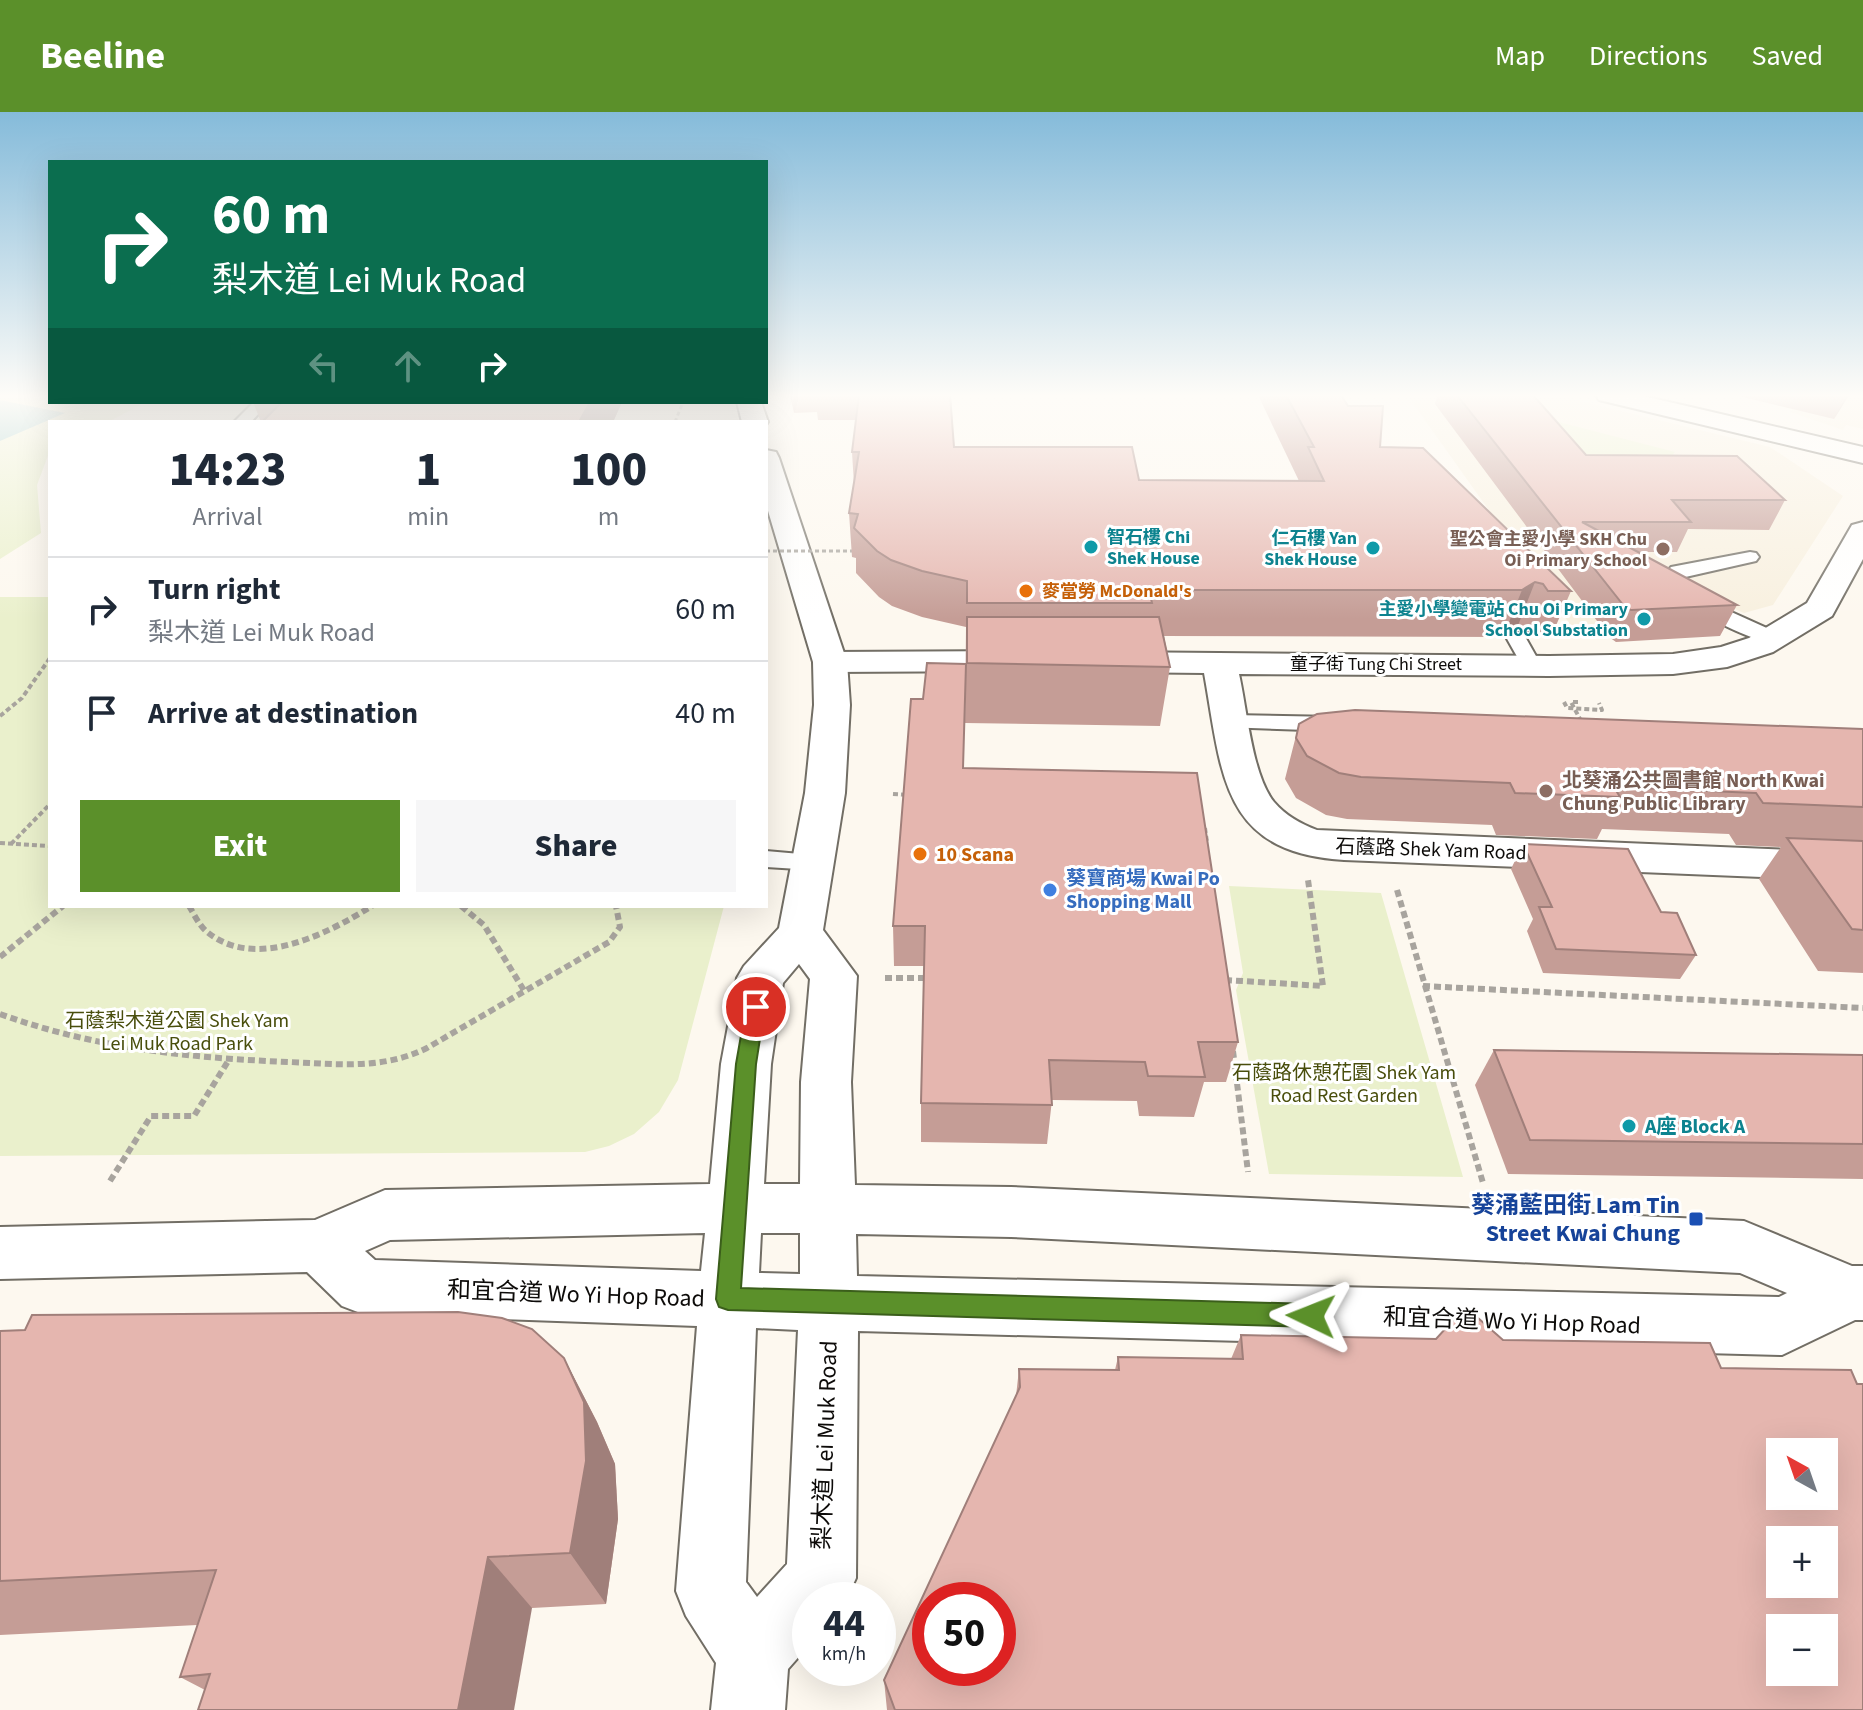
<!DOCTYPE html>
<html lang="en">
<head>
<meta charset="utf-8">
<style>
	body { margin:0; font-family:"Source Sans 3","Noto Sans TC",sans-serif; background:#f6f6f7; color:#1f2937; height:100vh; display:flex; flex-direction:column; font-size:30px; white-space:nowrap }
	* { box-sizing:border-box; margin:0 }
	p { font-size:26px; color:#747a83 }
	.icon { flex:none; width:44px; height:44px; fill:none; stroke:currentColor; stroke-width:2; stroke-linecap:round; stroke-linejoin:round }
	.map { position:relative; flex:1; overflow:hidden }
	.sheet { position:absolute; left:48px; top:308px; width:720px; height:488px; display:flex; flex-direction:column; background:#fff; border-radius:0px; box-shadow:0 8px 32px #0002 }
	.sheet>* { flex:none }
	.top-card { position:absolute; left:48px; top:48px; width:720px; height:244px; border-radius:0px; box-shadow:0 8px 32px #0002; background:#0b6e4f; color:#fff; overflow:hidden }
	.needle { width:52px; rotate:320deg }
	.buttons { position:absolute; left:1766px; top:1326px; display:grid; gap:16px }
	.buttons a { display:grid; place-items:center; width:72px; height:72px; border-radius:0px; background:#fff; box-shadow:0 8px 32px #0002; font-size:40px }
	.speed { position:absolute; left:792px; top:1470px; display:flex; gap:16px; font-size:40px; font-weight:700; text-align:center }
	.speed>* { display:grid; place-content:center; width:104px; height:104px; border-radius:50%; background:#fff; box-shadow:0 8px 32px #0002; line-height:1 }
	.speed small { font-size:20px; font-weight:400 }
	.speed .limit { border:12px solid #d22; background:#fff; color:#111 }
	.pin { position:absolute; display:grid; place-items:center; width:68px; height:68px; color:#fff; margin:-34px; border:4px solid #fff; border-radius:50%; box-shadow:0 2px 8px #0007 }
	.me { position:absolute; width:88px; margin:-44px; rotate:272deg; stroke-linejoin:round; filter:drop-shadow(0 0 6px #0008) }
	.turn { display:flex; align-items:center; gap:28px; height:168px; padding:0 32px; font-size:36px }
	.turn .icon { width:104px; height:104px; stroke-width:2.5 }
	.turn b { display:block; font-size:56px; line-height:68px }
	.lanes { display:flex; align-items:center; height:76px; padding:0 32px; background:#0003; justify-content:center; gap:40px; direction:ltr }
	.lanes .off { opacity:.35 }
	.eta { display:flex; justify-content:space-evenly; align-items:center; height:136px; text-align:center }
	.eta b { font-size:48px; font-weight:800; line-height:56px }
	.action { display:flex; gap:16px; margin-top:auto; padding:16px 32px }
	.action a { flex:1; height:92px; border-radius:0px; background:#5b902a; color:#fff; font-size:32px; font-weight:800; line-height:92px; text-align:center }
	.action a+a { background:#f6f6f7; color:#1f2937 }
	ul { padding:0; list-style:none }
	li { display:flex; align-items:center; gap:24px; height:104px; padding:0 32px; border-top:2px solid #e0e1e3 }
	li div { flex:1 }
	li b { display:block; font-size:30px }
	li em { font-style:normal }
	header { display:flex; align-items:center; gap:48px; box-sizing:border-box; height:112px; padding:0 40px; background:#5b902a; color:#fff }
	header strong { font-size:38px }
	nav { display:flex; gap:44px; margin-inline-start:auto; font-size:28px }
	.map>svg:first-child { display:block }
	.built { fill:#f8f0df }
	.green { fill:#eaf0cc }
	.water { fill:#90c5c6 }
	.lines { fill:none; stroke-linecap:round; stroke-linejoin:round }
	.lane-casing { stroke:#726e65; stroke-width:4 }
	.street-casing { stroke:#726e65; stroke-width:4 }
	.secondary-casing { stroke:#726e65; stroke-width:4 }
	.path-far2 { stroke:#a8a49e; stroke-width:3; stroke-dasharray:4 3; stroke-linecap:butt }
	.path-far1 { stroke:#a8a49e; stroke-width:4; stroke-dasharray:5 3; stroke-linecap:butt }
	.path { stroke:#a8a49e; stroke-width:6; stroke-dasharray:7 4; stroke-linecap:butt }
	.lane { fill:#fff; fill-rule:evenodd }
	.street { fill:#fff; fill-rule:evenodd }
	.secondary { fill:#fff; fill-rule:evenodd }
	.path-bridge-far1 { stroke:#a8a49e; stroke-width:3; stroke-dasharray:4 3; stroke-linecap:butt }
	.path-bridge { stroke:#a8a49e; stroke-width:4; stroke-dasharray:5 3; stroke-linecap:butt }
	.wall { fill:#c59d96 }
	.shaded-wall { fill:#a07f7a }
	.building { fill:#e5b6af; stroke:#a07f7a; stroke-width:2; fill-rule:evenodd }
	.route { fill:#5b902a; stroke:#3b5e1b; stroke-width:2 }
	.culture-dot { fill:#0f9aa8; stroke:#fff; stroke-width:3 }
	.education-dot { fill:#8d6e63; stroke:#fff; stroke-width:3 }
	.food-dot { fill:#e8710a; stroke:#fff; stroke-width:3 }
	.shop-dot { fill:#3f7fe0; stroke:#fff; stroke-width:3 }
	.transit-dot { fill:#1a4fb4; stroke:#fff; stroke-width:3 }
	.labels { text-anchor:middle; stroke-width:6; stroke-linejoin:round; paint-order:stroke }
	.far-culture-label { font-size:18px; font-weight:bold; fill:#0d838f; stroke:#fff; text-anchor:end }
	.far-education-label { font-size:18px; font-weight:bold; fill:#785e54; stroke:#fff; text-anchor:end }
	.far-food-label { font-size:18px; font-weight:bold; fill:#c56008; stroke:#fff; text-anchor:start }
	.far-street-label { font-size:18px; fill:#0d0b09; stroke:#fff }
	.education-label { font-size:20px; font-weight:bold; fill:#785e54; stroke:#fff; text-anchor:start }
	.street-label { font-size:20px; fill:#0d0b09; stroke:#fff }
	.food-label { font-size:20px; font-weight:bold; fill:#c56008; stroke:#fff; text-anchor:start }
	.shop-label { font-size:20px; font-weight:bold; fill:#366cbe; stroke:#fff; text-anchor:start }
	.park-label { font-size:20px; fill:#494e0c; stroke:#fff }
	.culture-label { font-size:20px; font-weight:bold; fill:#0d838f; stroke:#fff; text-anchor:start }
	.near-transit-label { font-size:24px; font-weight:bold; fill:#164399; stroke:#fff; text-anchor:end }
	.near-street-label { font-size:24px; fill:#0d0b09; stroke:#fff }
</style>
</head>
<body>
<header>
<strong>Beeline</strong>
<nav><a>Map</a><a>Directions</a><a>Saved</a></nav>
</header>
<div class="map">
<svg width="1863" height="1598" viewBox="0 0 1863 1598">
	<rect width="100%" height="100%" fill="#fdf8ef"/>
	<!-- built -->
	<g class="built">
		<polygon points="1407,283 1555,283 1770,335 1843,384 1773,493 1744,501 1719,490 1605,515 1572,515"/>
		<polygon points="1740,283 1863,283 1863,317 1846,313 1843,318 1790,300 1792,297"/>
	</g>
	<!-- green -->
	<g class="green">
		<polygon points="0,283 50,283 50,290 146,290 108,310 50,310 50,338 37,373 41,421 0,447"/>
		<polygon points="1551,308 1675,340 1653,364 1526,330"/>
		<polygon points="0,485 50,485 50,794 724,794 678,968 659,1000 634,1022 609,1034 585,1040 0,1044"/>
		<polygon points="1229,774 1381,781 1463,1065 1269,1062 1236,878 1243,861"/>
	</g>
	<!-- water -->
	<polygon class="water" points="0,288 65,301 0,329"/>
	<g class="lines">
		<defs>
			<g id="lane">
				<polygon points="254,290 269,290 251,310 234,310"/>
				<path d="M 1750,440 L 1756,441 L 1759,445 L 1756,449 L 1681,466 L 1707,489 L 1780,522 L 1783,526 L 1780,530 C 1760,535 1700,502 1682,489 C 1673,482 1667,474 1662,465 L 1671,455 Z"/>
				<polygon points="1516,519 1523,521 1541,553 1538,557 1531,559 1524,557 1506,525"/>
				<polygon points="1231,603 1336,605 1347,612 1336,619 1223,615 1220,610 1223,605"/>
				<polygon points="766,739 823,744 826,750 823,756 814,758 766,755"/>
			</g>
			<g id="street">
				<path d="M 1863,410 L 1863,447 L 1832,504 L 1773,540 L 1727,555 L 1673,562 L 1549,564 L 1239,562 C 1247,597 1252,663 1274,690 C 1286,704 1301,712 1317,718 L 1863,741 L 1863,769 L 1344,748 C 1220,741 1222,660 1204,561 L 1112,560 L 1100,557 L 1095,550 L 1100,543 L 1112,540 L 1549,544 L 1673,542 L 1721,535 L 1749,526 L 1807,491 L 1852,413 Z"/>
				<polygon points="1027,539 1039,542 1044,549 1039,556 1027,559 830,560 818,557 813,550 818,543 830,540"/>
			</g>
			<g id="secondary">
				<polygon points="1596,283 1639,283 1863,335 1863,351 1599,288"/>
				<polygon points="737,290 761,290 768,310 766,313 766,310 742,310"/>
				<path d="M 766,338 L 776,340 L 779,346 L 847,550 L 850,593 L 845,681 L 823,818 L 857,864 L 851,970 L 855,1073 L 1011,1075 L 1744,1109 L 1852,1154 L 1863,1154 L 1863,1208 L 1855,1208 L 1782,1243 L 858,1219 L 856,1466 L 846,1488 L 810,1488 L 810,1532 L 788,1557 L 785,1598 L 711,1598 L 716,1551 L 686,1504 L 676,1479 L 697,1214 L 363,1202 L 342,1194 L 307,1160 L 0,1167 L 0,1115 L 315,1108 L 385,1078 L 710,1072 L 721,952 L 737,866 L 744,854 L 779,816 L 805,681 L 814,593 L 813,550 L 766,392 ZM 799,852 L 810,867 L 801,970 L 800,1072 L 764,1072 L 771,952 L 783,871 ZM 705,1121 L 701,1159 L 375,1148 L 365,1139 L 390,1128 ZM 761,1121 L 800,1121 L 800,1162 L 759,1161 ZM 856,1122 L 1011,1125 L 1740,1161 L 1787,1181 L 1779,1185 L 857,1164 ZM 756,1216 L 798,1218 L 787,1452 L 757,1485 L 746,1470 Z"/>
			</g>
		</defs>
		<!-- lane casing -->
		<use href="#lane" class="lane-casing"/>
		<!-- street casing -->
		<use href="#street" class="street-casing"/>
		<!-- secondary casing -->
		<use href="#secondary" class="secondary-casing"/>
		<!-- path-far2 -->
		<polyline class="path-far2" points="675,310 683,290 696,290"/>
		<!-- path-far1 -->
		<g class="path-far1">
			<polyline points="1564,590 1567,596 1602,598 1599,591"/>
			<polyline points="0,604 22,586 50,546"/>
			<polyline points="893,682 908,683"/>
			<polyline points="1205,716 1207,730"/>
			<polyline points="0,731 50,734"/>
			<polyline points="11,732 50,692"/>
		</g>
		<!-- path -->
		<g class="path">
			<polyline points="1397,778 1483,1071"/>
			<path d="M 189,794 C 194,802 199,813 206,819 C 254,860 327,822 372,794"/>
			<polyline points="461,794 484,813 525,880"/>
			<polyline points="0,845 63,794"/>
			<polyline points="885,866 931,866"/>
			<polyline points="1225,868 1323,874 1308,768"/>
			<polyline points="1423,874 1863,896"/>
			<path d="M 0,902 C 94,936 189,946 289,950 C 338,952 382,958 427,936 L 609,830 L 620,815 L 616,794"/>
			<polyline points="1233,939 1248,1060"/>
			<polyline points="110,1069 151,1004 194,1004 230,946"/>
		</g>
		<!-- lane -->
		<use href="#lane" class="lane"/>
		<!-- street -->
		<use href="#street" class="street"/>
		<!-- secondary -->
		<use href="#secondary" class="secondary"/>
		<!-- path-bridge-far1 -->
		<polyline class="path-bridge-far1" points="766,439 853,439"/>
		<!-- path-bridge -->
		<polyline class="path-bridge" points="1578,590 1571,590 1581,609"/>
	</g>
	<!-- wall -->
	<g class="wall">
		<polygon points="790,283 951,283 954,335 1139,368 1299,369 1258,283 1341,283 1348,294 1380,335 1571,479 1551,525 1529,525 1524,518 1517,516 1503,525 1164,524 1170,555 1160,614 965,611 966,515 922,505 892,494 879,485 856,461 856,446 852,445 849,401 854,373 852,340 856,308 818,308 817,300 794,301"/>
		<polygon points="1437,283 1533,283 1586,343 1785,388 1769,418 1688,417 1677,440 1638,440 1737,493 1720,524 1616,530 1609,525 1435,292"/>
		<polygon points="1734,283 1849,283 1834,307"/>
		<polygon points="253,290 622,290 613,310 261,310"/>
		<polygon points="1299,612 1863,617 1863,861 1818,859 1759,767 1781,735 1736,733 1729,722 1602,717 1597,727 1496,723 1492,713 1347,707 1326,703 1296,686 1285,667"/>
		<polygon points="963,656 1238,930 1226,970 1204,970 1194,1005 1139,1004 1137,989 1052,988 1047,1032 921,1030 921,991 924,854 894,854 893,814"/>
		<polygon points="1523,732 1661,800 1696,843 1680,867 1543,861 1527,819 1533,807 1511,757"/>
		<polygon points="1494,938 1863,943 1863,1067 1508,1062 1475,973"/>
		<polygon points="0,1219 564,1246 597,1310 615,1352 618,1407 606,1492 532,1496 205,1578 180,1565 197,1513 0,1523"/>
		<polygon points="1241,1223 1863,1598 887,1598 884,1568 1016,1284 1019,1257 1115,1258 1118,1245 1231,1247"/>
	</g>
	<!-- shaded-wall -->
	<g class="shaded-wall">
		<polygon points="1847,283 1849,283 1834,307"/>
		<polygon points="590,290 622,290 613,310 579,310"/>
		<polygon points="1535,470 1517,516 1503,525 1522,478"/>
		<polygon points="564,1246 597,1310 615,1352 618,1407 606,1492 570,1441"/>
		<polygon points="488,1445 532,1496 514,1598 458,1598"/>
	</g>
	<!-- building -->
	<g class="building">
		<polygon points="859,283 950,283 954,335 1132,335 1139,368 1324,369 1308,335 1314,335 1286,283 1341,283 1348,294 1383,294 1380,335 1423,336 1571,479 1548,479 1543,472 1535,470 1522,478 1149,478 1152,491 967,491 967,469 922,459 891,448 877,439 854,416 858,402 849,401 859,340 852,340"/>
		<polygon points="1457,283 1533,283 1586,343 1737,344 1785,388 1672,388 1691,410 1582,410 1737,493 1631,498 1624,494"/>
		<polygon points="282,290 590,290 579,310 262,310"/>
		<polygon points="967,505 1159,505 1170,555 967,551"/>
		<polygon points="927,551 966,552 963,656 1197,661 1238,930 1198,930 1205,965 1148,964 1145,950 1049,948 1052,993 921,991 925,814 893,814 911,587 923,587"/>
		<polygon points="1355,598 1863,617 1863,695 1763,691 1756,681 1614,675 1620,685 1515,681 1510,671 1361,665 1339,661 1307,644 1296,626 1299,612 1317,602"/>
		<polygon points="1787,726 1863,729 1863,818 1852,817"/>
		<polygon points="1523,732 1628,737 1661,800 1677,801 1696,843 1556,837 1539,795 1552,795"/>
		<polygon points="1494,938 1863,943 1863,1032 1530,1028"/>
		<polygon points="458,1200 502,1206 532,1217 564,1246 584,1290 586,1349 570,1441 488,1445 458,1598 198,1598 210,1562 180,1565 216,1458 0,1469 0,1219 25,1218 32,1203"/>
		<path d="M 1457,1204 L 1478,1206 L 1503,1228 L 1710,1231 L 1721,1256 L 1851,1258 L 1857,1272 L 1863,1272 L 1863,1598 L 895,1598 L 884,1568 L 1020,1275 L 1019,1257 L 1119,1258 L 1118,1245 L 1243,1247 L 1241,1223 L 1436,1227 ZM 1780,1340 L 1824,1340 L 1824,1384 L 1780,1384 ZM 1780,1428 L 1824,1428 L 1824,1472 L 1780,1472 ZM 930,1488 L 998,1488 L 998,1556 L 930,1556 ZM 1780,1516 L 1824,1516 L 1824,1560 L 1780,1560 Z"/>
	</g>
	<!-- sky -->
	<linearGradient id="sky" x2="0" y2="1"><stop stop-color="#85bbda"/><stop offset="0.56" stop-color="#fefcf8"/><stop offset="1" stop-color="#fefcf8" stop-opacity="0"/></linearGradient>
	<rect width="1863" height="507" fill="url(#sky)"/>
	<!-- route -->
	<polygon class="route" points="756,887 763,889 765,895 756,952 741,1176 1311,1192 1319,1195 1323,1204 1319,1212 1311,1215 728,1198 719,1195 716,1187 736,952 746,895 749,889"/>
	<!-- markers -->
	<g class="culture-dot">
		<circle cx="1091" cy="435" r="8"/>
		<circle cx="1373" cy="436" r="8"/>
		<circle cx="1644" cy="507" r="8"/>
		<circle cx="1629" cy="1014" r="8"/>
	</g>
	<g class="education-dot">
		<circle cx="1663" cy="437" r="8"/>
		<circle cx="1546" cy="679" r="8"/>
	</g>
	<g class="food-dot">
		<circle cx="1026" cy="479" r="8"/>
		<circle cx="920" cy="742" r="8"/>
	</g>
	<circle class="shop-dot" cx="1050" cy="778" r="8"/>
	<rect class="transit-dot" x="1688" y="1099" width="16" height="16" rx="4"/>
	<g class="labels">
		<!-- far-culture labels -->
		<g class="far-culture-label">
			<text x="1107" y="431" text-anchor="start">智石樓 Chi<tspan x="1107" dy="21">Shek House</tspan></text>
			<text x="1357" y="432">仁石樓 Yan<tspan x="1357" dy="21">Shek House</tspan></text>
			<text x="1628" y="503">主愛小學變電站 Chu Oi Primary<tspan x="1628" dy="21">School Substation</tspan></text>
		</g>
		<!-- far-education labels -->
		<g class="far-education-label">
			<text x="1647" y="433">聖公會主愛小學 SKH Chu<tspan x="1647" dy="21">Oi Primary School</tspan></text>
		</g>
		<!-- far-food labels -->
		<g class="far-food-label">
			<text x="1042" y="485">麥當勞 McDonald's</text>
		</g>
		<!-- far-street labels -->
		<g class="far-street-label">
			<text x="1376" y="558">童子街 Tung Chi Street</text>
		</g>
		<!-- education labels -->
		<g class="education-label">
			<text x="1562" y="675">北葵涌公共圖書館 North Kwai<tspan x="1562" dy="23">Chung Public Library</tspan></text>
		</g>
		<!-- street labels -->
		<g class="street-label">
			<text transform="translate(1431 737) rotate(2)" y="7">石蔭路 Shek Yam Road</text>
		</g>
		<!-- food labels -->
		<g class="food-label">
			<text x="936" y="749">10 Scana</text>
		</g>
		<!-- shop labels -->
		<g class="shop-label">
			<text x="1066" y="773">葵寶商場 Kwai Po<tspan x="1066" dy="23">Shopping Mall</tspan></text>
		</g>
		<!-- park labels -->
		<g class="park-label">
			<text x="177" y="915">石蔭梨木道公園 Shek Yam<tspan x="177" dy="23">Lei Muk Road Park</tspan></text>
			<text x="1344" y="967">石蔭路休憩花園 Shek Yam<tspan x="1344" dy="23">Road Rest Garden</tspan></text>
		</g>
		<!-- culture labels -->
		<g class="culture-label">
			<text x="1645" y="1021">A座 Block A</text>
		</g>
		<!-- near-transit labels -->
		<g class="near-transit-label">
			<text x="1680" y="1101">葵涌藍田街 Lam Tin<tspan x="1680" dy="28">Street Kwai Chung</tspan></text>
		</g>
		<!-- near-street labels -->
		<g class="near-street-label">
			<text transform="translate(576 1182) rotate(2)" y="8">和宜合道 Wo Yi Hop Road</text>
			<text transform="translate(1512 1209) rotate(2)" y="8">和宜合道 Wo Yi Hop Road</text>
			<text transform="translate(825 1333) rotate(-88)" y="8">梨木道 Lei Muk Road</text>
		</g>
	</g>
</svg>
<div class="buttons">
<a><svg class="needle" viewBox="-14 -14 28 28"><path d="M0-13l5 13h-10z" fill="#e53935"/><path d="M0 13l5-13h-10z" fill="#747a83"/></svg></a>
<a>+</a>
<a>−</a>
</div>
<div class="speed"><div>44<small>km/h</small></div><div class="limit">50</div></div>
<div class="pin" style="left:756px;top:895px;background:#d93025"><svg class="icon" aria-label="arrive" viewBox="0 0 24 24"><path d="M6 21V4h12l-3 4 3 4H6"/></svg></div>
<svg class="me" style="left:1311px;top:1204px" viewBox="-20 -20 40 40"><path d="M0-17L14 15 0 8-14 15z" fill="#5b902a" stroke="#fff" stroke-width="4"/></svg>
<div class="top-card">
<div class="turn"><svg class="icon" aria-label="right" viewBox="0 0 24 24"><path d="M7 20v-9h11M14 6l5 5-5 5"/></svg><div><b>60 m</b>梨木道 Lei Muk Road</div></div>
<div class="lanes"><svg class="icon off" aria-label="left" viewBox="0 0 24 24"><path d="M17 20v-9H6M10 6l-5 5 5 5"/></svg><svg class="icon off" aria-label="ahead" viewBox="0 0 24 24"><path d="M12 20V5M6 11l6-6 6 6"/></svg><svg class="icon" aria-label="right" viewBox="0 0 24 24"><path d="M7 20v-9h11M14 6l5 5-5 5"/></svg></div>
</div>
<section class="sheet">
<div class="eta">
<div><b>14:23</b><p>Arrival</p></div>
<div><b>1</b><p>min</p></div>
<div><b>100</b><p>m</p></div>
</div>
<ul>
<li><svg class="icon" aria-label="right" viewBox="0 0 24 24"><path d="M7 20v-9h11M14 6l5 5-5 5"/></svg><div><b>Turn right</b><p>梨木道 Lei Muk Road</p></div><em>60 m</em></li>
<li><svg class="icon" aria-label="arrive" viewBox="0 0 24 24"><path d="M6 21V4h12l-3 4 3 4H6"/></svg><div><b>Arrive at destination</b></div><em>40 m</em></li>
</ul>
<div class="action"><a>Exit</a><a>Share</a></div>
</section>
</div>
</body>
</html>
